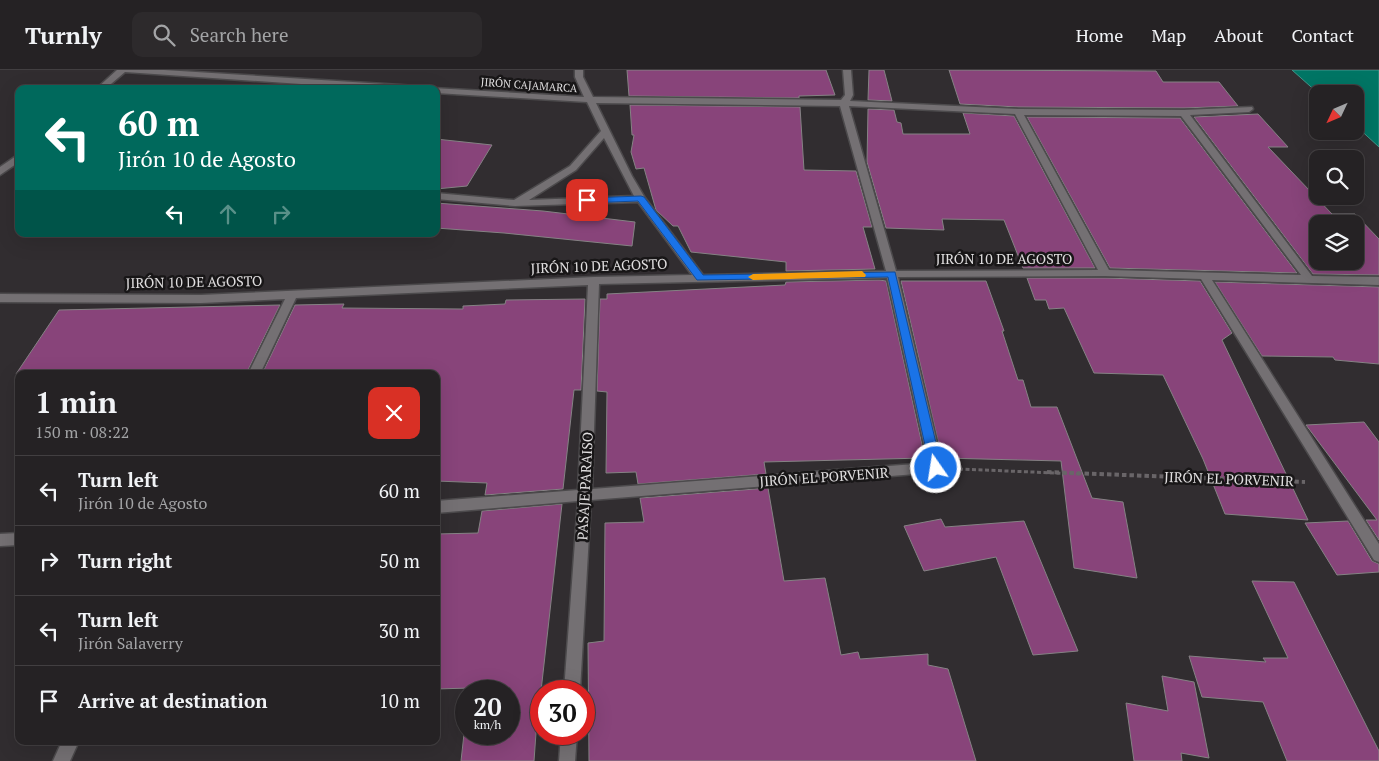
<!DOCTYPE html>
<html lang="en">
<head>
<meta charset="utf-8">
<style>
	body { margin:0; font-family:"PT Serif",serif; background:#2d2a2c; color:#f1f3f6; height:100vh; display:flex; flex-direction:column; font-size:19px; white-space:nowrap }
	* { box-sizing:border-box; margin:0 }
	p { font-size:16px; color:#a3a4a6 }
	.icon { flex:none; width:28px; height:28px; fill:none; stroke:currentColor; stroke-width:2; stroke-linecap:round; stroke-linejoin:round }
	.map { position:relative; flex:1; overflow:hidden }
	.sheet { position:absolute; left:15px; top:300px; width:425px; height:375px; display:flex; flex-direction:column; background:#252224; border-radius:10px; box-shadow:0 5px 20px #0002,0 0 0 1px #423f41 }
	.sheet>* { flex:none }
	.banner { position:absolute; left:15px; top:15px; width:425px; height:152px; border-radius:10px; box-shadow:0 5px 20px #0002,0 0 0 1px #423f41; background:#00695c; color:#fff; overflow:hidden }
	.needle { width:32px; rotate:226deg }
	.controls { position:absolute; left:1309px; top:15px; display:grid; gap:10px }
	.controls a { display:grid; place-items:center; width:55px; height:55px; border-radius:10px; background:#252224; box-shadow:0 5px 20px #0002,0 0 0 1px #423f41; font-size:25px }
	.speed { position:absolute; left:455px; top:610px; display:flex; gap:10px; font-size:25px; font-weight:700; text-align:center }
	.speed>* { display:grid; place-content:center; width:65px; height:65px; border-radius:50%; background:#252224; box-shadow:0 5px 20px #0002,0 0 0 1px #423f41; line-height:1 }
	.speed small { font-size:12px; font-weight:400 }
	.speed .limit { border:8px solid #d22; background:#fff; color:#111 }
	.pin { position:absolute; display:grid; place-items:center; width:42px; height:42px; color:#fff; margin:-21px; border-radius:10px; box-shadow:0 2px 8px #0006 }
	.me { position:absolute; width:55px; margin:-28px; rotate:347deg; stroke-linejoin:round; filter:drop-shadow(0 0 4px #0008) }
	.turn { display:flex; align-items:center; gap:18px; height:105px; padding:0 20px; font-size:22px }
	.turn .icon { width:65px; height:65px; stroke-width:2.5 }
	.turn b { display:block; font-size:35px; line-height:42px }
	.lanes { display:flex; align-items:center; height:48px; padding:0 20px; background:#0003; justify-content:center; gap:25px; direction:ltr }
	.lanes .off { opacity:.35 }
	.round { display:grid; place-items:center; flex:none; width:52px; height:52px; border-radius:10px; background:#2d2a2c }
	.headline { display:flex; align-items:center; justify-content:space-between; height:85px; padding:0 20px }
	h1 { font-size:30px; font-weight:600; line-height:38px }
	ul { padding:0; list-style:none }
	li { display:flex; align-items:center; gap:15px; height:70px; padding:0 20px; border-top:1px solid #423f41 }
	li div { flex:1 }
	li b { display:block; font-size:19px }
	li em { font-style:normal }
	header { display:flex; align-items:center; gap:30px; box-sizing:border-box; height:70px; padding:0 25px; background:#252224; border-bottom:1px solid #423f41 }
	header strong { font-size:24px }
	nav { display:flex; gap:28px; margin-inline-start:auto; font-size:18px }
	.search { width:350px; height:45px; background:#2d2a2c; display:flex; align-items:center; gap:12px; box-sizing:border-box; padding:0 18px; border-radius:10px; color:#a3a4a6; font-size:19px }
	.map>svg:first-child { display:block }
	.water { fill:#007564; stroke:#439489 }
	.building { fill:#88447a; stroke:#858284; fill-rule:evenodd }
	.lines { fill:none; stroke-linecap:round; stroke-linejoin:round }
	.minor-casing { stroke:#4c4a4c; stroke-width:3 }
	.path-far1 { stroke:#696568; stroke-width:3; stroke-dasharray:4 2.5; stroke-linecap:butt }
	.path { stroke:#696568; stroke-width:4; stroke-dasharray:4.5 3; stroke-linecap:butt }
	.minor { fill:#747073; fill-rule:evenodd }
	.route { fill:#1a73e8; stroke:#114b97 }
	.slow { fill:#f59e0b }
	.labels { text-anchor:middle; stroke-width:5; stroke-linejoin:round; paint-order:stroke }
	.far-street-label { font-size:11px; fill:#e0dedf; stroke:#181617 }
	.street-label { font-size:14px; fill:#e0dedf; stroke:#181617 }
</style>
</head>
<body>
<header>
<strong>Turnly</strong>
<div class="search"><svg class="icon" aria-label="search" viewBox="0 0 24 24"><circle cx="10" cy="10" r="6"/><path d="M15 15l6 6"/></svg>Search here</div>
<nav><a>Home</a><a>Map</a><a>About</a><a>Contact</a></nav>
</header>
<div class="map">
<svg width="1379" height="691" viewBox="0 0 1379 691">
	<rect width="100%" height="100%" fill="#312d30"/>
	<!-- water -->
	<polygon class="water" points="1292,0 1379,0 1379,77 1355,55 1355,24 1319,24"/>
	<!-- building -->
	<g class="building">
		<polygon points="627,0 826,0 835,25 799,26 799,28 629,26"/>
		<polygon points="869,0 884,0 892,31 868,30"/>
		<polygon points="949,0 1156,1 1163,12 1219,12 1238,36 1184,38 1018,37 960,34"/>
		<polygon points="630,35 800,37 804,100 856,101 872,157 863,157 875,199 786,201 786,192 691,182 678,156 673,156 656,140 644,98 636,99 631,82 634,65 632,65"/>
		<polygon points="868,39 894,40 897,52 901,53 903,64 970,64 963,43 1014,46 1095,198 1023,198 1004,150 942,149 944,160 886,158 867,92"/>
		<path d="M 1258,44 L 1288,77 L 1268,77 L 1332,144 L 1355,144 L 1379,169 L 1379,205 L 1313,204 L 1194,47 ZM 1318,154 L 1355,154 L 1355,191 L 1318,191 Z"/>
		<polygon points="1027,47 1180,48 1297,203 1110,198"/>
		<polygon points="436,69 492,75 467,116 436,119"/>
		<polygon points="436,133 543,141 635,152 632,176 504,163 436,158"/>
		<polygon points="1027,208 1105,208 1200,211 1232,263 1222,270 1308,450 1225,444 1203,389 1163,305 1094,303 1064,238 1049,239 1046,230 1035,230"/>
		<polygon points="879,210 886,211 925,388 764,392 766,404 638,414 636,402 606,403 607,322 597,321 600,229 607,229 607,224 785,215 786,212"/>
		<polygon points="901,211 986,211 1004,261 1002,261 1018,310 1023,310 1031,337 1057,337 1092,428 1123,432 1137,508 1074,498 1061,391 942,388"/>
		<polygon points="1215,212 1379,217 1379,294 1335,290 1333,287 1262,286"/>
		<polygon points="585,229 581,320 574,320 563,419 485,425 487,413 436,411 436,304 262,304 295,235 344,234 342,238 463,239 463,236 505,234 506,230"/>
		<polygon points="280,235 246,304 16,304 59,240"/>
		<polygon points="1364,352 1379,372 1379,470 1366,450 1377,450 1306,355"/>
		<polygon points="768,418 784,511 825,508 841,585 858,582 860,589 928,584 928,595 948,599 976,691 589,691 588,573 604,571 605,453 644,452 640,428"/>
		<polygon points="562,434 541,621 539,621 534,691 461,691 466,646 466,664 509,664 509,621 469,621 470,618 436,619 436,464 478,463 482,441"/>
		<polygon points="941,449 945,457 1024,451 1078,581 1033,585 996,487 924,501 904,456"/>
		<polygon points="1348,451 1372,491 1379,494 1379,502 1337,505 1305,453"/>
		<polygon points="1252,511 1294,512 1379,681 1379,691 1287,691 1263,632 1202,627 1189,586 1266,592 1263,588 1288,588"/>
		<polygon points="1162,606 1194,612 1209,688 1181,683 1182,691 1134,691 1126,633 1168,641"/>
	</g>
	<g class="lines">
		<defs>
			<g id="minor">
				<polygon points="117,0 164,0 416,16 420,19 374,19 125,2 105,19 96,19"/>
				<path d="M 575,0 L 583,0 L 583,7 L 593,27 L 841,30 L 845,25 L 843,0 L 851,0 L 853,25 L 850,31 L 1018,39 L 1184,40 L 1252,37 L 1253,39 L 1249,42 L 1190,45 L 1312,206 L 1379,207 L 1379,215 L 1212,210 L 1379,474 L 1379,492 L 1374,490 L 1201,209 L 1105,206 L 898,207 L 943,398 L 941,402 L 591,430 L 580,621 L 564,621 L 578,431 L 436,443 L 436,431 L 578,420 L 588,215 L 296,228 L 260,304 L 248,304 L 285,229 L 201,233 L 0,232 L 0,224 L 201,225 L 594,207 L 692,205 L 638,132 L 515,136 L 436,129 L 436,123 L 514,130 L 570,96 L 601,61 L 587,32 L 436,23 L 436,19 L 433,18 L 584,27 L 575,7 ZM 596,33 L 840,36 L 886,201 L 703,205 L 645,128 L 632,106 ZM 849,36 L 1015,44 L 1098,200 L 896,201 ZM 1024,45 L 1181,46 L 1301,205 L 1109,200 ZM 604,68 L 634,126 L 529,130 L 576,100 ZM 887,208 L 928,393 L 592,419 L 599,214 Z"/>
				<polygon points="19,84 19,92 0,105 0,97"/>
				<polygon points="19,463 19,475 0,476 0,464"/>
				<polygon points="561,664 577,664 575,691 559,691"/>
				<polygon points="62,671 79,671 70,691 53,691"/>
			</g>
		</defs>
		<!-- minor casing -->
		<use href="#minor" class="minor-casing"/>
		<!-- path-far1 -->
		<polyline class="path-far1" points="959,399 1080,404"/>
		<!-- path -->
		<polyline class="path" points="1047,402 1305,412"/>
		<!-- minor -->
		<use href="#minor" class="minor"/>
	</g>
	<!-- route -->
	<polygon class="route" points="641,126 644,127 703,205 895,202 942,398 940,402 932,402 930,398 888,207 697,210 638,131 587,133 583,130 587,128"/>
	<!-- slow -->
	<polygon class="slow" points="862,201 866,205 865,207 753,210 748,207 753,204"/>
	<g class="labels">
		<!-- far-street labels -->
		<g class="far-street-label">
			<text transform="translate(529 15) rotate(4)" y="4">JIRÓN CAJAMARCA</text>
		</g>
		<!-- street labels -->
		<g class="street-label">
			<text x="1004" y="194">JIRÓN 10 DE AGOSTO</text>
			<text transform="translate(599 196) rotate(-2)" y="5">JIRÓN 10 DE AGOSTO</text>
			<text transform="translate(194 212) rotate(-1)" y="5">JIRÓN 10 DE AGOSTO</text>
			<text transform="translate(824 407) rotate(-4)" y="5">JIRÓN EL PORVENIR</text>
			<text transform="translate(1229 409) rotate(2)" y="5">JIRÓN EL PORVENIR</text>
			<text transform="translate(585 416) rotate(-87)" y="5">PASAJE PARAISO</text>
		</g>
	</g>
</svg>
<div class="controls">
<a><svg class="needle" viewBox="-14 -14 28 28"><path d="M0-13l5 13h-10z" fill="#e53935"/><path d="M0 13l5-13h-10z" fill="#a3a4a6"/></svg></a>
<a><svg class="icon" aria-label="search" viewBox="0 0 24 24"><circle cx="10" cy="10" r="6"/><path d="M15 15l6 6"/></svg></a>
<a><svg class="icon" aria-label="layers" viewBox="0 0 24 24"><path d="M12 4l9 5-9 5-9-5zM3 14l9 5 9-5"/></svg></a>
</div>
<div class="speed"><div>20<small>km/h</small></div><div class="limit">30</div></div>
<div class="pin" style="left:587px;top:130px;background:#d93025"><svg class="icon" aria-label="arrive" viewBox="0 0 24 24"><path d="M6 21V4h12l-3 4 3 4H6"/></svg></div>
<svg class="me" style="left:936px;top:398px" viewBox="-20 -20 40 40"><circle r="17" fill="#1a73e8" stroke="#fff" stroke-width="3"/><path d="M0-11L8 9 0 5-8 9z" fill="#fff"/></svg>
<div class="banner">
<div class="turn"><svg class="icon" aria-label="left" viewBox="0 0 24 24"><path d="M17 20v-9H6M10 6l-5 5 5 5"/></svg><div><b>60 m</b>Jirón 10 de Agosto</div></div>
<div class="lanes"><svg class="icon" aria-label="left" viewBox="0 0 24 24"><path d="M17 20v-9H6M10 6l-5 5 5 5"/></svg><svg class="icon off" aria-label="ahead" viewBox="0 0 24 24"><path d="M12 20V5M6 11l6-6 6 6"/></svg><svg class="icon off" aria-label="right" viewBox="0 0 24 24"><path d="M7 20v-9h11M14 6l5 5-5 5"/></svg></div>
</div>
<section class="sheet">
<div class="headline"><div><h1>1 min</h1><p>150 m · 08:22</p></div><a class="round" style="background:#d93025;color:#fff"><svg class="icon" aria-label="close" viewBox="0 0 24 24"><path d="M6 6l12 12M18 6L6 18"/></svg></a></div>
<ul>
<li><svg class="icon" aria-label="left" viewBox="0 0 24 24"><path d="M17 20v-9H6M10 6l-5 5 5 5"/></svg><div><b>Turn left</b><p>Jirón 10 de Agosto</p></div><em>60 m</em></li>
<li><svg class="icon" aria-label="right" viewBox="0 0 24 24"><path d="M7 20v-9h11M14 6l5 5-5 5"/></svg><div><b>Turn right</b></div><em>50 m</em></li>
<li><svg class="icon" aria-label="left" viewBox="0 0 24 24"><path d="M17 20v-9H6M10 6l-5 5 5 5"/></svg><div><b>Turn left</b><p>Jirón Salaverry</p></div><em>30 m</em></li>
<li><svg class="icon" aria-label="arrive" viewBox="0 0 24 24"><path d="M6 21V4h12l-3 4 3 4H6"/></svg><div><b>Arrive at destination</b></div><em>10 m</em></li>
</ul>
</section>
</div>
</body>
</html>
